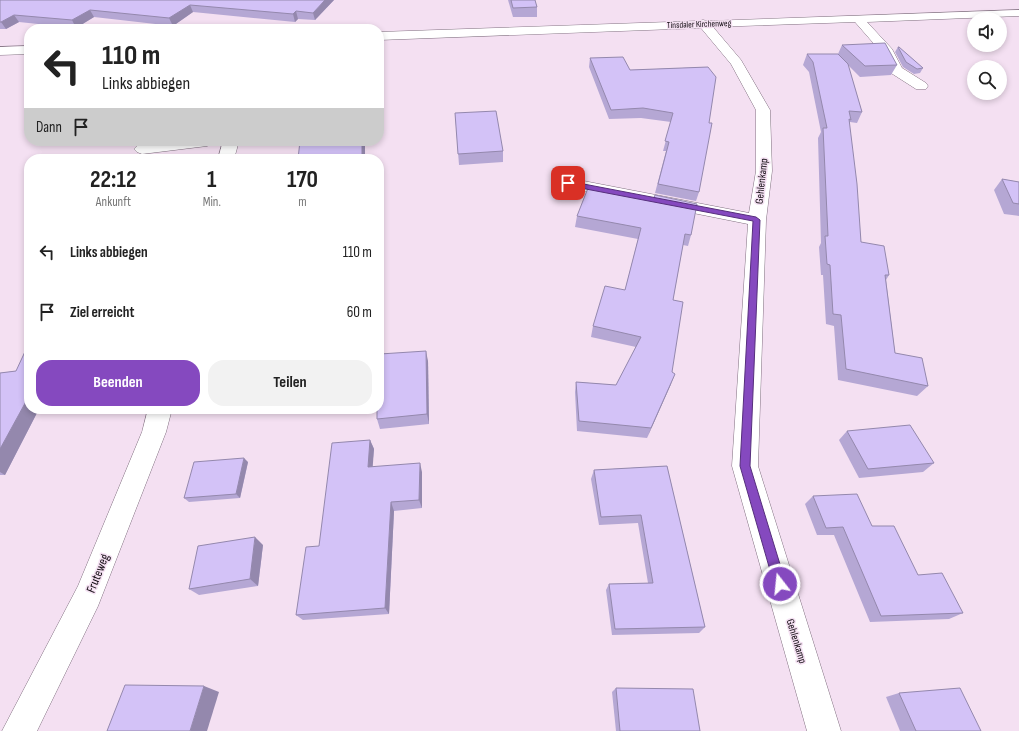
<!DOCTYPE html>
<html lang="de">
<head>
<meta charset="utf-8">
<style>
	body { margin:0; font-family:"Sofia Sans Condensed",sans-serif; background:#f2f2f2; color:#222; height:100vh; display:flex; flex-direction:column; font-size:15px; white-space:nowrap }
	* { box-sizing:border-box; margin:0 }
	p { font-size:13px; color:#767676 }
	.icon { flex:none; width:22px; height:22px; fill:none; stroke:currentColor; stroke-width:2; stroke-linecap:round; stroke-linejoin:round }
	.map { position:relative; flex:1; overflow:hidden }
	.panel { position:absolute; left:24px; top:154px; width:360px; height:260px; display:flex; flex-direction:column; background:#fff; border-radius:16px; box-shadow:0 2px 6px #0003 }
	.panel>* { flex:none }
	.banner { position:absolute; left:24px; top:24px; width:360px; height:122px; border-radius:16px; box-shadow:0 2px 6px #0003; background:#fff; color:#222; overflow:hidden }
	.controls { position:absolute; left:967px; top:12px; display:grid; gap:8px }
	.controls a { display:grid; place-items:center; width:40px; height:40px; border-radius:50%; background:#fff; box-shadow:0 2px 6px #0003; font-size:20px }
	.pin { position:absolute; display:grid; place-items:center; width:34px; height:34px; color:#fff; margin:-17px; border-radius:8px; box-shadow:0 2px 6px #0006 }
	.me { position:absolute; width:44px; margin:-22px; rotate:344deg; stroke-linejoin:round; filter:drop-shadow(0 0 3px #0008) }
	.turn { display:flex; align-items:center; gap:14px; height:84px; padding:0 12px; font-size:18px }
	.turn .icon { width:52px; height:52px; stroke-width:2.5 }
	.turn b { display:block; font-size:28px; line-height:34px }
	.then { display:flex; align-items:center; height:38px; padding:0 12px; background:#0003; gap:8px; font-size:15px }
	.eta { display:flex; justify-content:space-evenly; align-items:center; height:68px; text-align:center }
	.eta b { font-size:24px; font-weight:700; line-height:28px }
	.primary-button { display:flex; gap:8px; margin-top:auto; padding:8px 12px }
	.primary-button a { flex:1; height:46px; border-radius:16px; background:#8549bf; color:#fff; font-size:16px; font-weight:700; line-height:46px; text-align:center }
	.primary-button a+a { background:#f2f2f2; color:#222 }
	ul { padding:0; list-style:none }
	li { display:flex; align-items:center; gap:12px; height:60px; padding:0 12px }
	li div { flex:1 }
	li b { display:block; font-size:15px }
	li em { font-style:normal }
	.map>svg:first-child { display:block }
	.lines { fill:none; stroke-linecap:round; stroke-linejoin:round }
	.minor-casing { stroke:#817080; stroke-width:1 }
	.minor { fill:#fff; fill-rule:evenodd }
	.wall { fill:#b5a7d4 }
	.shaded-wall { fill:#9488ad }
	.building { fill:#d3c2f7; stroke:#9488ad }
	.route { fill:#8549bf; stroke:#562f7c }
	.labels { text-anchor:middle; stroke-width:3; stroke-linejoin:round; paint-order:stroke }
	.far-street-label { font-size:9px; fill:#110b11; stroke:#f4e0f2 }
	.street-label { font-size:11px; fill:#110b11; stroke:#f4e0f2 }
	.near-street-label { font-size:13px; fill:#110b11; stroke:#f4e0f2 }
</style>
</head>
<body>
<div class="map">
<svg width="1019" height="731" viewBox="0 0 1019 731">
	<rect width="100%" height="100%" fill="#f4e0f2"/>
	<g class="lines">
		<defs>
			<g id="minor">
				<polygon points="1019,10 1019,16 867,22 892,49 902,68 926,83 928,86 926,89 916,89 891,73 882,53 855,22 713,27 741,60 770,110 772,171 766,220 758,466 841,731 807,731 732,466 748,224 568,188 562,186 560,183 562,180 568,178 749,213 756,171 756,110 731,64 701,28 379,40 379,32 699,21 703,20 707,21"/>
				<polygon points="29,46 29,54 0,55 0,47"/>
				<polygon points="170,141 215,141 212,144 207,146 142,154 137,152 134,149 137,146"/>
				<polygon points="223,141 239,141 234,159 218,159"/>
				<polygon points="148,409 172,409 166,432 98,606 37,731 2,731 78,586 142,432"/>
			</g>
		</defs>
		<!-- minor casing -->
		<use href="#minor" class="minor-casing"/>
		<!-- minor -->
		<use href="#minor" class="minor"/>
	</g>
	<!-- wall -->
	<g class="wall">
		<polygon points="0,0 334,0 315,20 298,19 295,22 193,12 173,26 94,17 76,28 19,22 6,29 0,29"/>
		<polygon points="508,0 535,0 537,7 537,17 513,17"/>
		<polygon points="842,45 897,65 891,75 860,77 848,65 862,112 857,123 850,122 849,124 861,242 889,275 886,280 895,353 928,386 917,396 838,380 834,326 826,324 823,275 821,275 819,247 821,243 818,138 821,132 809,72 803,65 807,54 838,54"/>
		<polygon points="898,47 923,68 920,73 914,74 903,67 895,52"/>
		<polygon points="590,58 630,70 708,67 699,192 696,201 655,193 666,151 663,151 671,122 641,118 609,119 589,67"/>
		<polygon points="455,113 503,151 503,162 459,165"/>
		<polygon points="1002,179 1019,182 1019,216 1004,214 994,190"/>
		<polygon points="577,216 691,235 688,246 683,245 673,300 671,384 647,438 577,431 575,392 576,382 616,385 636,347 591,337 593,326 625,290 638,239 575,227"/>
		<polygon points="428,361 429,424 380,429 377,419"/>
		<polygon points="16,371 29,409 39,409 5,475 0,475 0,373"/>
		<polygon points="847,431 934,463 923,472 859,478 839,440"/>
		<polygon points="370,440 374,449 372,467 422,472 422,508 394,511 389,614 303,620 296,615"/>
		<polygon points="248,462 240,498 189,502 184,498"/>
		<polygon points="667,466 705,627 699,633 612,635 606,590 609,584 648,583 638,523 599,525 591,479 594,470"/>
		<polygon points="813,496 872,526 918,575 963,613 949,619 870,622 834,535 817,535 805,504"/>
		<polygon points="263,545 258,586 199,595 189,589"/>
		<polygon points="616,688 700,731 616,731 612,692"/>
		<polygon points="899,693 981,731 900,731 886,697"/>
	</g>
	<!-- shaded-wall -->
	<g class="shaded-wall">
		<polygon points="325,0 334,0 315,20 313,13"/>
		<polygon points="190,5 193,12 173,26 169,18"/>
		<polygon points="90,10 94,17 76,28 72,20"/>
		<polygon points="296,11 298,19 295,22 293,14"/>
		<polygon points="14,15 19,22 6,29 1,22"/>
		<rect x="362" y="141" width="3" height="18"/>
		<polygon points="426,351 428,361 429,424 427,414"/>
		<polygon points="675,374 671,384 647,438 651,428"/>
		<polygon points="29,396 29,409 39,409 5,475 0,472 0,449"/>
		<polygon points="370,440 374,449 372,476 368,467"/>
		<polygon points="244,458 248,462 240,498 236,494"/>
		<polygon points="420,463 422,472 422,508 419,500"/>
		<polygon points="391,502 394,511 389,614 385,608"/>
		<polygon points="255,537 263,545 258,586 250,579"/>
		<polygon points="204,686 219,692 207,731 190,731"/>
	</g>
	<!-- building -->
	<g class="building">
		<polygon points="0,0 325,0 313,13 296,11 293,14 190,5 169,18 90,10 72,20 14,15 1,22 0,22"/>
		<polygon points="511,0 535,0 537,7 513,8"/>
		<polygon points="885,43 897,65 865,66 842,45"/>
		<polygon points="898,47 899,47 923,68 917,69 906,62"/>
		<polygon points="807,54 838,54 848,64 862,112 849,111 851,120 849,119 857,184 861,242 884,246 889,275 885,275 895,353 922,358 928,386 846,369 841,315 833,314 830,265 827,264 825,236 828,236 823,128 827,128 813,62"/>
		<polygon points="623,57 630,70 708,67 716,77 709,123 712,123 699,192 658,184 669,142 665,141 673,113 643,108 611,110 590,58"/>
		<polygon points="496,111 503,151 458,154 455,113"/>
		<polygon points="300,141 362,141 362,159 298,159"/>
		<polygon points="1002,179 1019,182 1019,204 1013,203"/>
		<polygon points="588,188 653,200 655,195 697,204 691,235 685,234 673,300 683,302 672,372 675,374 651,428 579,421 576,382 616,385 641,337 593,326 605,286 625,290 641,228 577,216"/>
		<polygon points="29,343 29,396 0,449 0,373 16,371"/>
		<polygon points="426,351 427,414 377,419 377,409 379,409 379,375 380,354"/>
		<polygon points="910,425 934,463 868,469 847,431"/>
		<polygon points="370,440 368,467 420,463 419,500 391,502 385,608 296,615 306,547 319,546 332,443"/>
		<polygon points="244,458 236,494 184,498 194,462"/>
		<polygon points="667,466 705,627 615,629 609,584 653,583 641,515 601,517 594,470"/>
		<polygon points="857,494 872,526 894,526 918,575 942,573 963,613 881,616 843,527 826,528 813,496"/>
		<polygon points="255,537 250,579 189,589 198,546"/>
		<polygon points="125,685 204,686 190,731 107,731"/>
		<polygon points="616,688 693,689 700,731 620,731"/>
		<polygon points="960,688 981,731 916,731 899,693"/>
	</g>
	<!-- route -->
	<polygon class="route" points="568,181 756,217 760,220 750,466 786,584 784,588 780,590 776,588 774,584 740,466 753,221 565,185 564,183"/>
	<g class="labels">
		<!-- far-street labels -->
		<g class="far-street-label">
			<text transform="translate(699 24) rotate(-2)" y="3">Tinsdaler Kirchenweg</text>
		</g>
		<!-- street labels -->
		<g class="street-label">
			<text transform="translate(761 181) rotate(-84)" y="4">Gehlenkamp</text>
			<text transform="translate(797 641) rotate(73)" y="4">Gehlenkamp</text>
		</g>
		<!-- near-street labels -->
		<g class="near-street-label">
			<text transform="translate(97 573) rotate(-68)" y="5">Fruteweg</text>
		</g>
	</g>
</svg>
<div class="controls">
<a><svg class="icon" aria-label="sound" viewBox="0 0 24 24"><path d="M4 9h4l5-4v14l-5-4H4zM17 9q2 3 0 6"/></svg></a>
<a><svg class="icon" aria-label="search" viewBox="0 0 24 24"><circle cx="10" cy="10" r="6"/><path d="M15 15l6 6"/></svg></a>
</div>
<div class="pin" style="left:568px;top:183px;background:#d93025"><svg class="icon" aria-label="arrive" viewBox="0 0 24 24"><path d="M6 21V4h12l-3 4 3 4H6"/></svg></div>
<svg class="me" style="left:780px;top:584px" viewBox="-20 -20 40 40"><circle r="17" fill="#8549bf" stroke="#fff" stroke-width="3"/><path d="M0-11L8 9 0 5-8 9z" fill="#fff"/></svg>
<div class="banner">
<div class="turn"><svg class="icon" aria-label="left" viewBox="0 0 24 24"><path d="M17 20v-9H6M10 6l-5 5 5 5"/></svg><div><b>110 m</b>Links abbiegen</div></div>
<div class="then">Dann<svg class="icon" aria-label="arrive" viewBox="0 0 24 24"><path d="M6 21V4h12l-3 4 3 4H6"/></svg></div>
</div>
<section class="panel">
<div class="eta">
<div><b>22:12</b><p>Ankunft</p></div>
<div><b>1</b><p>Min.</p></div>
<div><b>170</b><p>m</p></div>
</div>
<ul>
<li><svg class="icon" aria-label="left" viewBox="0 0 24 24"><path d="M17 20v-9H6M10 6l-5 5 5 5"/></svg><div><b>Links abbiegen</b></div><em>110 m</em></li>
<li><svg class="icon" aria-label="arrive" viewBox="0 0 24 24"><path d="M6 21V4h12l-3 4 3 4H6"/></svg><div><b>Ziel erreicht</b></div><em>60 m</em></li>
</ul>
<div class="primary-button"><a>Beenden</a><a>Teilen</a></div>
</section>
</div>
</body>
</html>
